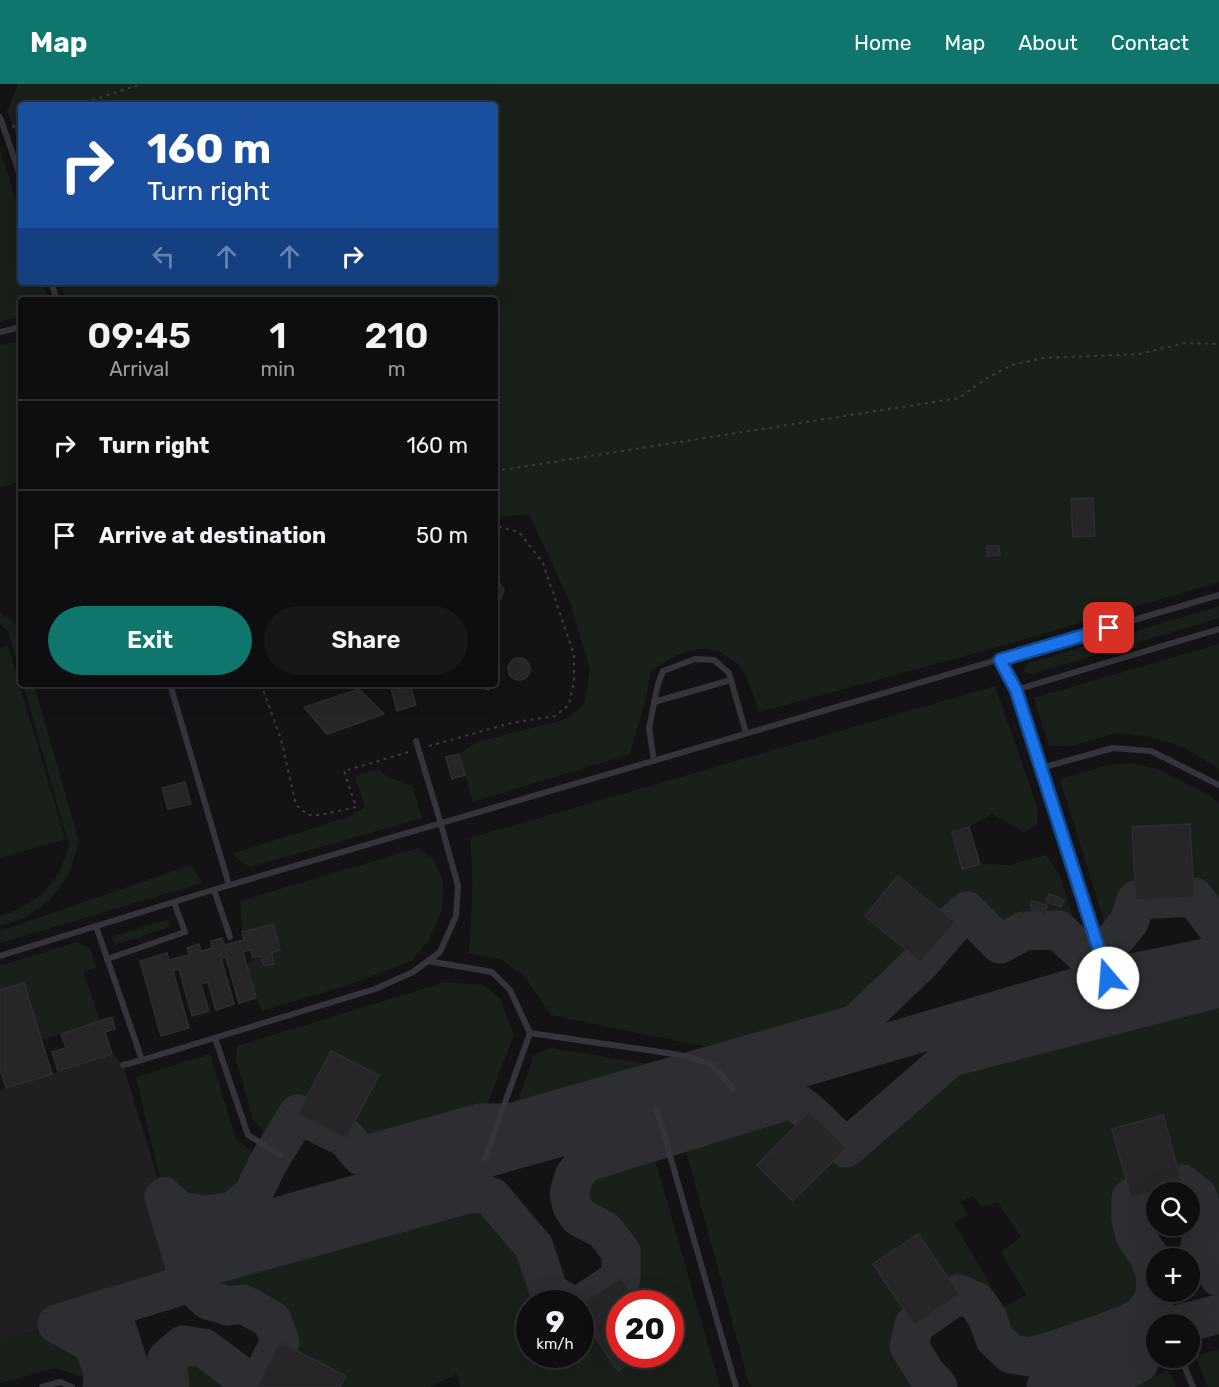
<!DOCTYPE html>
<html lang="en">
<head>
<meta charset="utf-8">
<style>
	body { margin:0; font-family:Rubik,sans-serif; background:#171719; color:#f1f3f6; height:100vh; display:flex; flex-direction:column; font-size:22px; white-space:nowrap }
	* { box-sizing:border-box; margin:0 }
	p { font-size:20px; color:#9b9c9f }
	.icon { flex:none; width:33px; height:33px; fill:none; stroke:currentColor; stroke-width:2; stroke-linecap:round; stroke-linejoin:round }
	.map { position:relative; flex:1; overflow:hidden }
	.drawer { position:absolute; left:18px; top:213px; width:480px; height:390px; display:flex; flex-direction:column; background:#0e0e10; border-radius:6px; box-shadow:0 6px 24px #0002,0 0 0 2px #2e2e30 }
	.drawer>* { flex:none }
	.top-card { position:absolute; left:18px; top:18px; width:480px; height:183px; border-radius:6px; box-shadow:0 6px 24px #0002,0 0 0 2px #2e2e30; background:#1a4fa0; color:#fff; overflow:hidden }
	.tools { position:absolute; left:1146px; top:1098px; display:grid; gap:12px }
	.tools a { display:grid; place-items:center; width:54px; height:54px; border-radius:50%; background:#0e0e10; box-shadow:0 6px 24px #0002,0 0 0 2px #2e2e30; font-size:30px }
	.speed { position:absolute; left:516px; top:1206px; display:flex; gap:12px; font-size:30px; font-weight:700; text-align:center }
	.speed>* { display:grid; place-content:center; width:78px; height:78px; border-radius:50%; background:#0e0e10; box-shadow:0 6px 24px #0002,0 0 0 2px #2e2e30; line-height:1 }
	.speed small { font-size:15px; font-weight:400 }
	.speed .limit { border:9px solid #d22; background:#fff; color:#111 }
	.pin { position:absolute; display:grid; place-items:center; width:51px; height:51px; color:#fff; margin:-26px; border-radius:12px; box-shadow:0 3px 9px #0006 }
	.me { position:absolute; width:66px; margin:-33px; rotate:342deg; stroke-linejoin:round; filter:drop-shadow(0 0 4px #0008) }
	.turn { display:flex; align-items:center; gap:21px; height:126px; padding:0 30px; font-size:27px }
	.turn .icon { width:78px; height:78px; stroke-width:2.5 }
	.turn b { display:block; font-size:42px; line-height:51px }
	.lanes { display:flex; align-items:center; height:57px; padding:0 30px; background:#0003; justify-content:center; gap:30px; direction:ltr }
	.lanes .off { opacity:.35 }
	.eta { display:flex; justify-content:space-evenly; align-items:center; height:102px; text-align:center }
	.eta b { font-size:36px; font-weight:600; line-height:42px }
	.button { display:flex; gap:12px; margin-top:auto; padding:12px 30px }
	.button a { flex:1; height:69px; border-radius:36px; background:#0f766e; color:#fff; font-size:24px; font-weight:600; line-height:69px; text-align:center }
	.button a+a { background:#171719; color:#f1f3f6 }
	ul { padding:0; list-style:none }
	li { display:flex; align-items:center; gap:18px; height:90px; padding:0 30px; border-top:2px solid #2e2e30 }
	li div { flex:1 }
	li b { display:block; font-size:22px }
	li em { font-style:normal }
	header { display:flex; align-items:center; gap:36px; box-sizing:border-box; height:84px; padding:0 30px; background:#0f766e; color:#fff }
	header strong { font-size:28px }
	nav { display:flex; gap:33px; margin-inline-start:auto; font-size:21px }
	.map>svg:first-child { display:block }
	.built { fill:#1f1f22 }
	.green { fill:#19201a }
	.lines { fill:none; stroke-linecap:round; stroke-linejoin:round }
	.taxiway { stroke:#2d2e32; stroke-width:39 }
	.building { fill:#262629; stroke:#2d2d31; stroke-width:1.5 }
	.path { stroke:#3a3c41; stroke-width:2; stroke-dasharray:3 4.5; stroke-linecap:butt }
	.service { stroke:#34353a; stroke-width:6 }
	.route-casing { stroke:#114b97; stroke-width:15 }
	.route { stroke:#1a73e8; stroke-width:10 }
</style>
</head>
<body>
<header>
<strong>Map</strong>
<nav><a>Home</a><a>Map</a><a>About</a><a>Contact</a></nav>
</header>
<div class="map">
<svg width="1219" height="1303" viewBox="0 0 1219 1303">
	<rect width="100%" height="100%" fill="#131315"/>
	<!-- built -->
	<polygon class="built" points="112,970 123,981 190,1199 0,1257 0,1006 52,990"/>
	<!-- green -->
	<g class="green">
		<path d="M 18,0 L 1219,0 L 1219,498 L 998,563 L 759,628 C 754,613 749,595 739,581 C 736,578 731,575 728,573 C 704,554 672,572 651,587 L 645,618 L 630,670 L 473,718 L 459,670 L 477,658 L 567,635 L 584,620 L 590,585 L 570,518 L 529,430 L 495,433 L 495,216 L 66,216 L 60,198 L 495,198 L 495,21 L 21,21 L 21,64 L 7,27 Z"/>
		<polygon points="0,65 21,131 21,198 42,198 48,216 21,216 21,233 0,237"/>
		<polygon points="21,257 21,397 0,404 0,261"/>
		<polygon points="1219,522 1219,534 1032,590 1024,587 1026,580"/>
		<polygon points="0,528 17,542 21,556 21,593 8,547 0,540"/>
		<polygon points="1219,560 1219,685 1185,664 1151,653 1117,649 1071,662 1049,662 1034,614"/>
		<polygon points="8,561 65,755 0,774 0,564"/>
		<polygon points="23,600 34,600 79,758 69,790 50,816 23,835 0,842 0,832 18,826 42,811 60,788 69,761"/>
		<path d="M 995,602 L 1038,725 L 1037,741 L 1024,748 L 992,730 L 969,743 L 952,748 L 962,784 L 980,780 L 1009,781 L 1046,771 L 1059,790 L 1086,872 L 1058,846 L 1024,847 L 1000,860 L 967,827 L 955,838 L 898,792 L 865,832 L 921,878 L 856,940 L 747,971 L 551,931 L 525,893 L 502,876 L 469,869 C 472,830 474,792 470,754 Z"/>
		<polygon points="1130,679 1157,685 1211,712 1219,720 1219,846 1194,813 1190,740 1132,743 1136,816 1129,838 1111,860 1060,695 1105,682"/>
		<polygon points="378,685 386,692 413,703 422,734 250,783 231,770 348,733 365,723 355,692"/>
		<polygon points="418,764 433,775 443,796 442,826 429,856 411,877 354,899 262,927 256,914 246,880 261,872 264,882 273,880 271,869 280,866 273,840 242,848 240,817"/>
		<polygon points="191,781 202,799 0,859 0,847"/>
		<polygon points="168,835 170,843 115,861 112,853"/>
		<polygon points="76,858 91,865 96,883 83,888 100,937 42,956 24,899 0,906 0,882"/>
		<polygon points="446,898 483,901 500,914 514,951 480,1039 361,1072 346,1054 378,991 331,967 298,1030 282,1055 262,1046 253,1035 236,975 237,962"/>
		<polygon points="1219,904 1219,1172 1212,1182 1199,1169 1204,1134 1198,1113 1182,1100 1163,1031 1112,1045 1131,1114 1131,1135 1135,1152 1149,1172 1156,1191 1155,1214 1142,1232 1128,1240 1052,1267 1030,1273 1011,1270 995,1255 987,1233 1026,1211 1001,1168 1021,1153 998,1118 982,1123 973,1112 960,1118 968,1131 954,1139 991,1202 977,1218 959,1210 918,1150 873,1180 914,1241 909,1262 925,1288 938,1303 752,1303 748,1296 681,1048 791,1015 809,1028 757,1081 793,1117 846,1064 951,973"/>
		<polygon points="551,964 689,987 510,1039 534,971"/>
		<polygon points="210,970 236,1055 268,1079 253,1110 234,1127 207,1131 179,1127 164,1113 136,993"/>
		<polygon points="650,1058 720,1303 460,1303 457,1290 429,1303 340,1303 345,1291 280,1258 268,1228 244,1220 228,1222 208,1216 190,1199 202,1184 219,1179 468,1110 481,1109 492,1113 534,1163 549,1208 568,1219 530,1220 530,1270 580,1270 581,1231 619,1287 642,1271 670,1270 670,1220 638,1219 621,1194 621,1168 604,1146 579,1133 572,1122 569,1109 574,1092 584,1079"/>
		<polygon points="57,1240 93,1260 103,1288 94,1297 55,1284 0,1299 0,1257"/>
		<polygon points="183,1261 204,1264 256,1303 170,1303 167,1275"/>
		<polygon points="1219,1265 1219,1303 1208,1303 1195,1272"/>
		<polygon points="1168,1286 1176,1303 1128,1303"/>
	</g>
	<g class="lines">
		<!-- taxiway -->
		<g class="taxiway">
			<polyline points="212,1151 657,1026 1108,894 1219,871"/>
			<polyline points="568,1220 549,1208 534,1163 492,1113 481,1109 468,1110 219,1179 202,1184 190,1199 164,1113 179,1127 207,1131 234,1127 253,1110 268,1079 298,1030 346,1054 361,1072 480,1039 510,1039 856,940 921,878 955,838 967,827 1000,860 1024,847 1058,846 1086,872 1111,860 1129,838 1136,816 1194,813 1219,846"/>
			<polyline points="580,1221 621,1194 621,1168 604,1146 579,1133 572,1122 569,1109 574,1092 584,1079 791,1015 809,1028 846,1064 951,973 1219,904"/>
			<polyline points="110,1223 136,1303"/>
			<polyline points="1180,1240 1219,1230"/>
			<polyline points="1135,1266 1128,1240 1142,1232 1155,1214 1156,1191 1149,1172 1135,1152 1131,1135 1131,1114 1182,1100 1198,1113 1204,1134 1199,1169 1212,1182 1219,1193"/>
			<polyline points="102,1303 103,1288 93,1260 57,1240 190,1199 208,1216 228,1222 243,1220 272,1236 280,1258 257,1303"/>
			<polyline points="170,1303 167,1275 183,1261 204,1264 256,1303"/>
			<polyline points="938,1303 925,1288 909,1262 914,1241 959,1210 977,1218 987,1233 995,1255 1011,1270 1030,1273 1052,1267 1128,1240 1139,1279 1092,1303"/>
			<polyline points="1046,1303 1116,1268"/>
		</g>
	</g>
	<!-- building -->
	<g class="building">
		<polygon points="1093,414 1095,452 1073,453 1071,415"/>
		<polygon points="987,462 999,462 1000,471 987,472"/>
		<polygon points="495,496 500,499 504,506 501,514 495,517"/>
		<circle cx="519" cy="585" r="11"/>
		<polygon points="495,587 498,595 495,602 488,606 480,603 478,600 495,600"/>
		<polygon points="390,600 410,600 416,621 397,627"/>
		<polygon points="359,605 384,630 327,650 304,623"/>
		<polygon points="459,670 465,691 452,695 446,673"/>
		<polygon points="185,698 191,720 168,725 162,704"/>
		<polygon points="1190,740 1194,813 1136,816 1132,743"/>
		<polygon points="969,743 980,780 962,785 952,748"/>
		<polygon points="898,792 955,838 921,878 865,832"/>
		<polygon points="1049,810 1064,816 1061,823 1046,818"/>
		<polygon points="1032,817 1047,821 1045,830 1030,825"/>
		<polygon points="273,840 280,866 271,869 274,880 264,882 261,872 253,874 250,866 243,868 256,914 239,919 226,873 221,874 234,920 216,926 208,898 201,900 209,927 192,932 179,885 173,887 189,944 161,952 140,877 167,869 169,876 189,871 187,864 199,860 201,867 212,864 211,857 222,854 224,861 244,856 242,848"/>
		<polygon points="24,899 52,990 6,1004 0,985 0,906"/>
		<polygon points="112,933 115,945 105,948 112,970 58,987 52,968 66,964 61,950"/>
		<polygon points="331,967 379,991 346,1054 298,1030"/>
		<polygon points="809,1028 846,1064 793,1117 757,1081"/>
		<polygon points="1163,1031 1182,1100 1131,1114 1112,1045"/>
		<polygon points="918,1150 959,1210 914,1241 873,1180"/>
		<polygon points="621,1194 638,1220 620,1220 620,1270 642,1270 618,1287 580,1231 580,1221"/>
		<polygon points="280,1258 346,1292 340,1303 257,1303"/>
	</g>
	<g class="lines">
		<!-- path -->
		<g class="path">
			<polyline points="78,21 141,0"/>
			<polyline points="12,43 21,40"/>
			<polyline points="495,387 959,314 987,294 1012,281 1043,274 1139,270 1185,259 1219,260"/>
			<polyline points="261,600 281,655 296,721 308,731 321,731 356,723 344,687 409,668"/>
			<polyline points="429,662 511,639 555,632 569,621 574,597 574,571 543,479 519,448 500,443 495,444"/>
		</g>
		<!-- service -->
		<g class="service">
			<polyline points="0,33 21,94"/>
			<polyline points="51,198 57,216"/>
			<polyline points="0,248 21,243"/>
			<polyline points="1000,576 1016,606 1219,545"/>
			<polyline points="170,600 229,801"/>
			<polyline points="1016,606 1041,684"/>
			<polyline points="654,618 731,596"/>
			<polyline points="654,677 649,644 658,600 663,587 695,575 714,576 729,589 746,649"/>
			<polyline points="214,806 230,853"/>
			<polyline points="96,842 142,976 375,905 413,888 440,868 456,832 458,802 441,740 416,657"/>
			<polyline points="0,872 206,808 1219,511"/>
			<polyline points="107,875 185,848 174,818"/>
			<polyline points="428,877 492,888 510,906 530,949 485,1074"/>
			<polyline points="1108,894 1041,684 1113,664 1151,667 1219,701"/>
			<polyline points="530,949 681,971 711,980 733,1004"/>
			<polyline points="215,954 248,1051 280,1071"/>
			<polyline points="123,981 142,976"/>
			<polyline points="657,1026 736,1303"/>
			<polyline points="1181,1274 1193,1303"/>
			<polyline points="42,1303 60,1298 72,1303"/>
		</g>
	</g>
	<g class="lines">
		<defs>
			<polyline id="route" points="1108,894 1016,606 1000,576 1109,544"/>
		</defs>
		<!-- route casing -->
		<use href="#route" class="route-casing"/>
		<!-- route -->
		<use href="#route" class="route"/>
	</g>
</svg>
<div class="tools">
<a><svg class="icon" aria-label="search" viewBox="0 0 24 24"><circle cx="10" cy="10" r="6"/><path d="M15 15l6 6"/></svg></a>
<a>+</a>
<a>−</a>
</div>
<div class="speed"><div>9<small>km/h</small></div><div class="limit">20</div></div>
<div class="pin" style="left:1109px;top:544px;background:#d93025"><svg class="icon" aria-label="arrive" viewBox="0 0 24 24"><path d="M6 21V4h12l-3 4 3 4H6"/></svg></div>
<svg class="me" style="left:1108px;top:894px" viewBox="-20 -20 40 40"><circle r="19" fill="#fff"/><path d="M0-13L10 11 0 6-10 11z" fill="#1a73e8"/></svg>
<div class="top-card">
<div class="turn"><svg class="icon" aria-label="right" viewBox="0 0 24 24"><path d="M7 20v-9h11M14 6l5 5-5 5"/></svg><div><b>160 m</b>Turn right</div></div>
<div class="lanes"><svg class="icon off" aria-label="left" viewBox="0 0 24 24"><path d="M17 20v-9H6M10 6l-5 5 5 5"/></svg><svg class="icon off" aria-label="ahead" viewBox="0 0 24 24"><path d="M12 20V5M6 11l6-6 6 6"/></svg><svg class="icon off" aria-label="ahead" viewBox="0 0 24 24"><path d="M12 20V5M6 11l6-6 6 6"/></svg><svg class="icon" aria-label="right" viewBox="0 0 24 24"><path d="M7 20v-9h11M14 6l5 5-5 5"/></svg></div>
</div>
<section class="drawer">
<div class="eta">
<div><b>09:45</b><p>Arrival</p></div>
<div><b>1</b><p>min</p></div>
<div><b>210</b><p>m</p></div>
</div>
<ul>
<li><svg class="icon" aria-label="right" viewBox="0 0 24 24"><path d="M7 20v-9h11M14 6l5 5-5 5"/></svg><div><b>Turn right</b></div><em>160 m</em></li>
<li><svg class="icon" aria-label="arrive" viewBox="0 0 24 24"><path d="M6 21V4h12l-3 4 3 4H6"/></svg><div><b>Arrive at destination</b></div><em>50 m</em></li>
</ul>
<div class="button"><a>Exit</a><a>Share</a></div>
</section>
</div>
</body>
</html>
